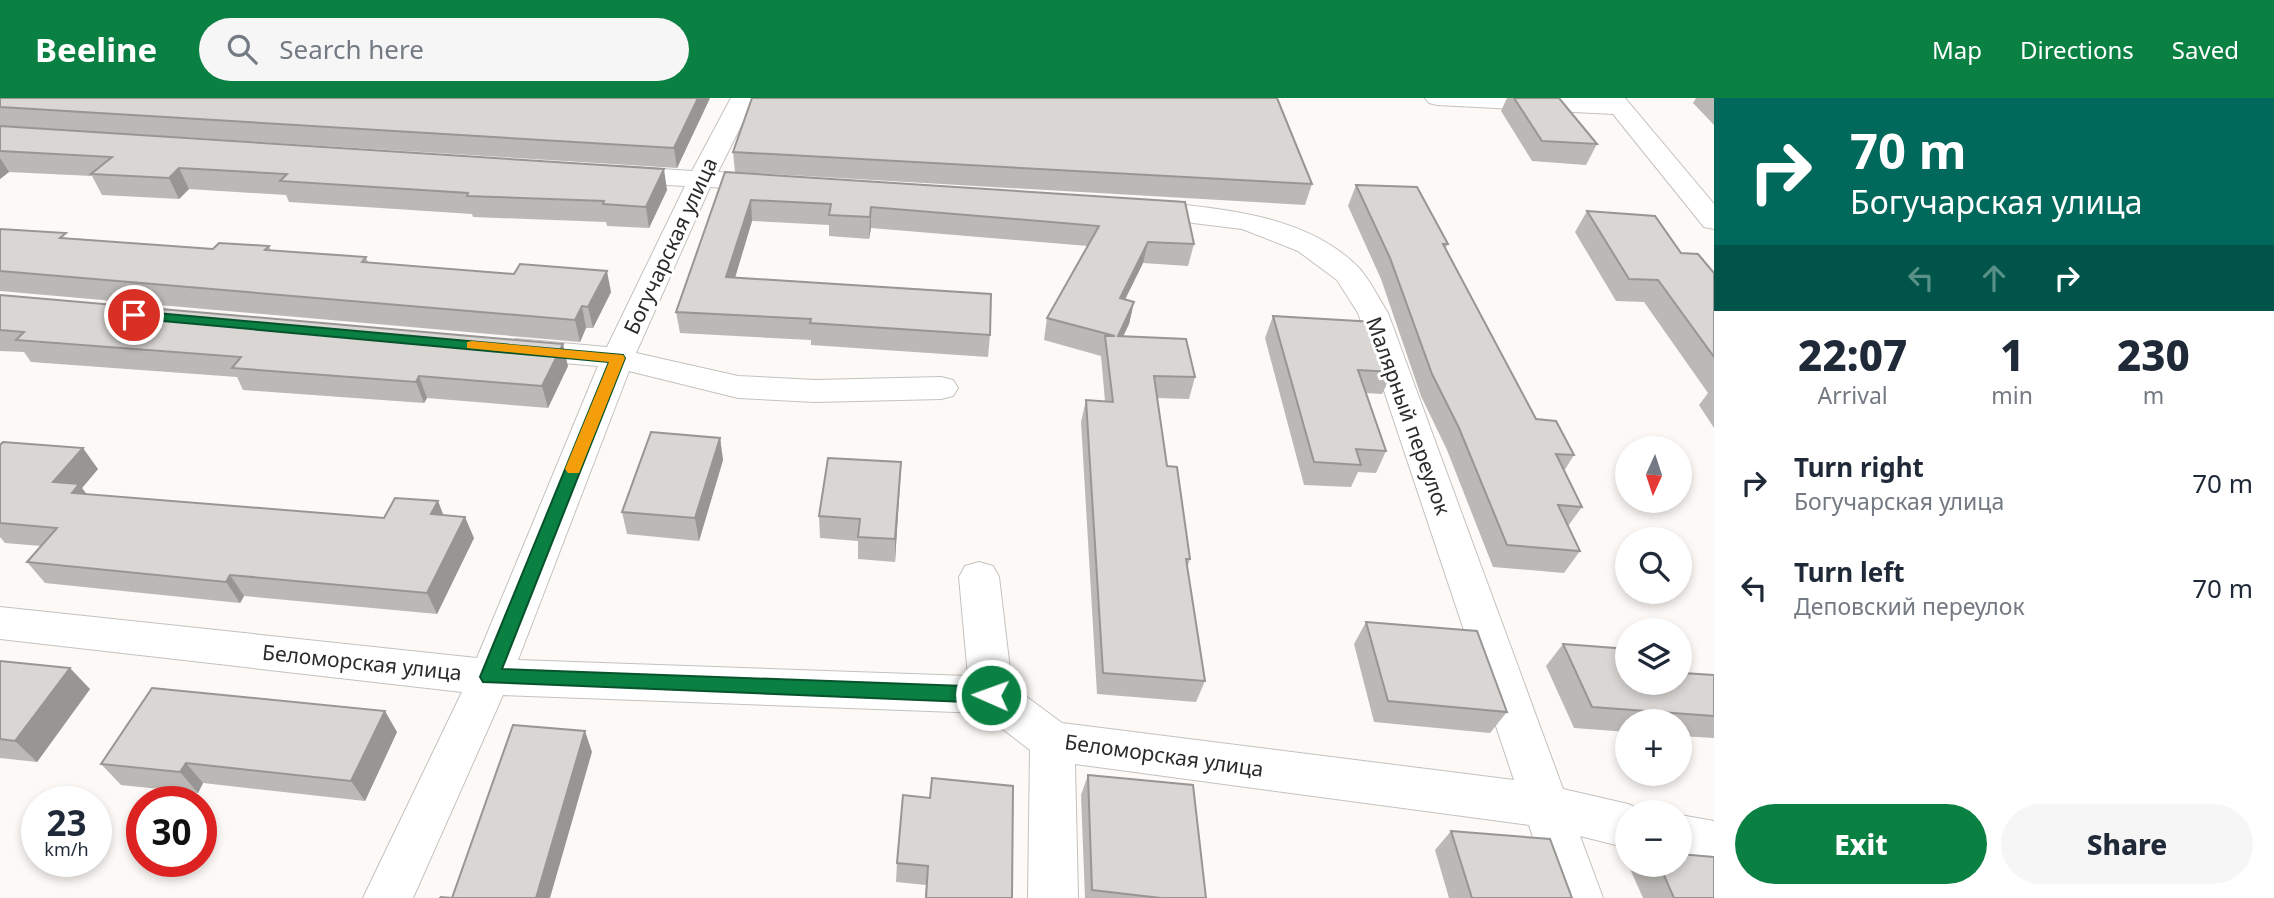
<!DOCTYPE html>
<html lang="en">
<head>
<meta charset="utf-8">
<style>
	body { margin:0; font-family:"Noto Sans",sans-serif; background:#f6f6f7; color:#1f2937; height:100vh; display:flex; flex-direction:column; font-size:26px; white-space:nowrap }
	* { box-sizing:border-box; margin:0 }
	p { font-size:23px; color:#747a83 }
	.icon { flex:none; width:38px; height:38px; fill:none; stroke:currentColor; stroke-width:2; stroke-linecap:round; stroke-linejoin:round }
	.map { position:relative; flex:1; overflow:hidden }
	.drawer { display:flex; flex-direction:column; background:#fff; width:560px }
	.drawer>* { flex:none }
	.banner { background:#00695c; color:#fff; overflow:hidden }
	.needle { width:46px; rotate:183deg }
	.fabs { position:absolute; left:1615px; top:338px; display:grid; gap:14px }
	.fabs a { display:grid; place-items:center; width:77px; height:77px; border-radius:50%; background:#fff; box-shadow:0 4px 10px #0003; font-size:35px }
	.speed { position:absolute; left:21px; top:688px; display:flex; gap:14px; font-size:35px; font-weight:700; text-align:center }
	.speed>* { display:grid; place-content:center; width:91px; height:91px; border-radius:50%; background:#fff; box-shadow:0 4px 10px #0003; line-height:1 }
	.speed small { font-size:18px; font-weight:400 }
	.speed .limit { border:10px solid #d22; background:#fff; color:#111 }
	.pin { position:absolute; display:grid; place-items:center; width:60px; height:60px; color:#fff; margin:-30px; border:4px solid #fff; border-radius:50%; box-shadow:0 2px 7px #0007 }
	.me { position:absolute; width:77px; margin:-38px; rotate:272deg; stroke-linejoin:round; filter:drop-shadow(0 0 5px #0008) }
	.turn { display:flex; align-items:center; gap:24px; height:147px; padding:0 21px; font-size:32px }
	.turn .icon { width:91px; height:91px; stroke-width:2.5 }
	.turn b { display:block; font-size:49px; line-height:60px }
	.lanes { display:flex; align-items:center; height:66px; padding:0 21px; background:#0003; justify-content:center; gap:35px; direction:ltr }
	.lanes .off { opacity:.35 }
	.eta { display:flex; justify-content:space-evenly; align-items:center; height:119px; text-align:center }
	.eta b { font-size:42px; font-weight:800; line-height:49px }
	.action { display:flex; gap:14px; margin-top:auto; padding:14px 21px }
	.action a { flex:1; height:80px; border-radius:42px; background:#0b8043; color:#fff; font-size:28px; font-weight:800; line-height:80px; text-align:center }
	.action a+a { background:#f6f6f7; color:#1f2937 }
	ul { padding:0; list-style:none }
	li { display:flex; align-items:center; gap:21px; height:105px; padding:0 21px }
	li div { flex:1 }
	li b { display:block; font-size:26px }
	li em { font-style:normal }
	header { display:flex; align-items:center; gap:42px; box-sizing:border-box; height:98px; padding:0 35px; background:#0b8043; color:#fff }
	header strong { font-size:33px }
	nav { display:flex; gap:38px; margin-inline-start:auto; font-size:24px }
	.search { width:490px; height:63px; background:#f6f6f7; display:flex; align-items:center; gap:18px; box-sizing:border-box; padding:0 24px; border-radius:38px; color:#747a83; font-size:26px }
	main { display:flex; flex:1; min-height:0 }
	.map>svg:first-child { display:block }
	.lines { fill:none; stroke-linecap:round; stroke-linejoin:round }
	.minor-casing { stroke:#c4c2bf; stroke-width:2 }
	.minor { fill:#fff; fill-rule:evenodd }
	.wall { fill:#bbb8b5 }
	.shaded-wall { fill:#989694 }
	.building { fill:#d9d6d3; stroke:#989694; stroke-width:2 }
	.route { fill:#0b8043; stroke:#07532c; stroke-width:2 }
	.slow { fill:#f59e0b }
	.labels { text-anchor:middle; stroke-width:6; stroke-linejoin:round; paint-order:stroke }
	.street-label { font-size:21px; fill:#2c2b2a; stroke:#fff }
</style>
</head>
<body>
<header>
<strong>Beeline</strong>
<div class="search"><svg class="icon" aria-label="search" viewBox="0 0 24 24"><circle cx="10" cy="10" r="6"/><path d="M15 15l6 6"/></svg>Search here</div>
<nav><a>Map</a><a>Directions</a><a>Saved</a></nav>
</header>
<main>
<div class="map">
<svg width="1714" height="800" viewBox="0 0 1714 800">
	<rect width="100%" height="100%" fill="#fcf9f6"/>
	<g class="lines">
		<defs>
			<g id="minor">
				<path d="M 731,0 L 755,0 L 718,74 L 780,79 L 784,85 L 780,91 L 771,93 L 710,89 L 636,255 L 738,278 L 815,282 L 941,279 L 953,282 L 958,290 L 953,298 L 941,301 L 815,304 L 738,300 L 629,273 L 518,562 L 968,578 L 959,479 L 965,468 L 979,464 L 993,468 L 999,479 L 1012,588 L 1062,625 L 1514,682 L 1358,215 L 1337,182 L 1298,153 L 1242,131 L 1136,118 L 1126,116 L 1122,110 L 1126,104 L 1136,102 C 1209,110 1304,113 1359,170 C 1370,182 1379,201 1388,215 L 1563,691 L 1628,706 L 1646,714 L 1628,714 L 1628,750 L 1580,738 L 1603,800 L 1553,800 L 1529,727 L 1075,666 L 1078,800 L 1028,800 L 1030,652 L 982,615 L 503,597 L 413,800 L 363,800 L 462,594 L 0,541 L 0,509 L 477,560 L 598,268 L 517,261 L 506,258 L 501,251 L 506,244 L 517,241 L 607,249 L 685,88 L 616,84 L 607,82 L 603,76 L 607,70 L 616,68 L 692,73 Z"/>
				<polygon points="1425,0 1625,0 1714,106 1714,131 1704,129 1613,16 1437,7 1429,5"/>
				<polygon points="1680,717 1714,723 1714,769 1680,763"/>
			</g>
		</defs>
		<!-- minor casing -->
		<use href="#minor" class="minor-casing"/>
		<!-- minor -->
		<use href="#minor" class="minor"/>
	</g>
	<!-- wall -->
	<g class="wall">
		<polygon points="0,0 710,0 677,70 130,36 667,92 649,130 607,128 606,124 473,119 472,116 289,104 286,97 189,91 179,101 102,97 92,78 9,74 0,81"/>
		<polygon points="1507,0 1559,0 1597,46 1586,67 1532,63 1501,13"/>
		<polygon points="1696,0 1714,0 1714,27 1693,5"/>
		<polygon points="733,54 1312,86 1305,107 735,74"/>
		<polygon points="725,74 1185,104 1194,146 1188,168 1143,165 1125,201 1134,204 1129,226 1123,238 1195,279 1189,301 1157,300 1167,368 1190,461 1187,470 1205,583 1196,604 1097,596 1081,324 1086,302 1105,303 1101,258 1044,242 1047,220 1088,148 871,130 869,141 829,138 829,127 752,123 735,179 990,237 988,259 811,247 811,242 680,235 676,214"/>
		<polygon points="1356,87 1448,146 1445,151 1536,321 1574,357 1564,373 1582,409 1568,428 1580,453 1564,475 1493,469 1447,352 1421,298 1381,181 1348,108"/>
		<polygon points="1587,113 1681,155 1714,175 1714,330 1699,307 1708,295 1644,204 1616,203 1575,134"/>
		<polygon points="0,131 69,140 213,151 269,148 271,153 366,159 368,164 611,194 593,230 586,230 580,244 0,193"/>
		<polygon points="0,197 568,268 548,310 427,300 424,305 243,292 237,279 31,264 24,254 0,253"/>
		<polygon points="1273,218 1393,274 1382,296 1366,295 1386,353 1376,375 1358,374 1351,389 1304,387 1265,240"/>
		<polygon points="720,340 723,362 699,443 627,436 622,414"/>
		<polygon points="0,347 98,371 82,390 86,396 384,420 438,403 443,417 474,440 437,516 244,498 240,505 45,485 27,464 41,448 5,445 0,439"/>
		<polygon points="901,364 895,464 858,461 858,443 820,440 819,418"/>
		<polygon points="1366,524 1507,614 1490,635 1374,624 1354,546"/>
		<polygon points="1563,546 1683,575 1714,577 1714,640 1680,638 1680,623 1628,623 1628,634 1574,630 1546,568"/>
		<polygon points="0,563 90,591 37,664 0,660"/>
		<polygon points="397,634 365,703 203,685 198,695 121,687 101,666"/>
		<polygon points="1088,677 1206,800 1085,800 1081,697"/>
		<polygon points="932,680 1012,800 925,800 926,787 896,784 897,765 930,700"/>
		<polygon points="1451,733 1572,800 1449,800 1435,752"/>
		<polygon points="1638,766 1680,766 1714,800 1643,800 1631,773"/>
	</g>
	<!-- shaded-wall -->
	<g class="shaded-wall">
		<polygon points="698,0 710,0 677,70 674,50"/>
		<polygon points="0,60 9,74 0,81"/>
		<polygon points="179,70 189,91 179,101 169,80"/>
		<polygon points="664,71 667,92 649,130 646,109"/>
		<polygon points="751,102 752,123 729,200 726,179"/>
		<polygon points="871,109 871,130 869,141 870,119"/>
		<polygon points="1148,144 1143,165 1115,222 1120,200"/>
		<polygon points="607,173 611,194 593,230 588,209"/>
		<polygon points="1134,204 1129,226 1113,260 1118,238"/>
		<polygon points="582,208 586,230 580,244 575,222"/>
		<polygon points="563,246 568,268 548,310 542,288"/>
		<polygon points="419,278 427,300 424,305 416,284"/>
		<polygon points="720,340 723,362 699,443 695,420"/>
		<polygon points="83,350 98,371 82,390 95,407 53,384"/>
		<polygon points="901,364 900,386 895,464 895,441"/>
		<polygon points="438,403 446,424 431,416"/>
		<polygon points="465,419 474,440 437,516 427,495"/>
		<polygon points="230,477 244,498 240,505 226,484"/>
		<polygon points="70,570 90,591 37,664 15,643"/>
		<polygon points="385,613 397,634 365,703 351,683"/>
		<polygon points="585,633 592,654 550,800 536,800"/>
		<polygon points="186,665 203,685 198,695 180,674"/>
	</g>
	<!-- building -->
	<g class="building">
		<polygon points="0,0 698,0 674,50 0,9"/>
		<polygon points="752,0 1277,0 1312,86 733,54"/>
		<polygon points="1514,0 1559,0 1597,46 1542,43"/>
		<polygon points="0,28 664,71 646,109 603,106 604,103 467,98 468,95 280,83 287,76 179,70 169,80 91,76 112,59 0,53"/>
		<polygon points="725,74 1185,104 1194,146 1148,144 1120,200 1134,204 1118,238 1186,241 1195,279 1154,278 1167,368 1177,369 1190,461 1186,461 1205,583 1103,575 1086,302 1113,304 1105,238 1115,238 1047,220 1099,128 871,109 870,119 829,117 831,106 751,102 726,179 991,196 990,237 810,225 811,221 676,214"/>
		<polygon points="1356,87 1417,89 1448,146 1443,146 1536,321 1556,323 1574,357 1556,356 1582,409 1558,407 1580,453 1507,447 1459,330 1432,276 1390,160"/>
		<polygon points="1587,113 1655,118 1681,155 1698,156 1714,175 1714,259 1658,182 1629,181"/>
		<polygon points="0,131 66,135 60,140 213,151 219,145 269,148 265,152 366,159 362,164 514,176 520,166 607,173 588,209 582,208 575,222 0,173"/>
		<polygon points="0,197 563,246 542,288 419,278 416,284 232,270 241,259 16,242 24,234 0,232"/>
		<polygon points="1273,218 1375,224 1393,274 1358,272 1386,353 1356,351 1361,367 1314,364"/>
		<polygon points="651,334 720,340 695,420 622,414"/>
		<polygon points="3,344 83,350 53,384 79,386 72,395 384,420 395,400 438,403 431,416 465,419 427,495 230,477 226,484 27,464 57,430 0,425 0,347"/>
		<polygon points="828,360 901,364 895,441 858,439 860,421 819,418"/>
		<polygon points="1366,524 1477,533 1507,614 1388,603"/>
		<polygon points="1563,546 1628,551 1628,584 1680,584 1680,569 1683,575 1714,577 1714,618 1592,609"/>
		<polygon points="0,563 70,570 15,643 0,641"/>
		<polygon points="152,590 385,613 351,683 186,665 180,674 101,666"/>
		<polygon points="513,627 585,633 536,800 440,800 441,799 452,800"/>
		<polygon points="1088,677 1193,687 1206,800 1161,800 1092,792"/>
		<polygon points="932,680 1013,688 1012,800 926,800 928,768 897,765 903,697 930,700"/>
		<polygon points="1451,733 1550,741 1572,800 1472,800"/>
		<polygon points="1680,756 1714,759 1714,800 1674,800 1659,766 1680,766"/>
	</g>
	<!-- route -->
	<polygon class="route" points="134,213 623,257 625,260 502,571 991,589 998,592 1000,597 998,603 991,605 483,584 480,579 609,264 130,220 128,217"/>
	<!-- slow -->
	<polygon class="slow" points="472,243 623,257 625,260 579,375 568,375 565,371 609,264 467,250 467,244"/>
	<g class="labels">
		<!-- street labels -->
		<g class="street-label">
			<text transform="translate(671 148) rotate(-65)" y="7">Богучарская улица</text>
			<text transform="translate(1408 318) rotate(70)" y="7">Малярный переулок</text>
			<text transform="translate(362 565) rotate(6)" y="7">Беломорская улица</text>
			<text transform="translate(1164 658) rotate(8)" y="7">Беломорская улица</text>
		</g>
	</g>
</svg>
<div class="fabs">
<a><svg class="needle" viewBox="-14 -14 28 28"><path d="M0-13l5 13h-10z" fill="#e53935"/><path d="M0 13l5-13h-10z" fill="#747a83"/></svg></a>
<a><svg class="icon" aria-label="search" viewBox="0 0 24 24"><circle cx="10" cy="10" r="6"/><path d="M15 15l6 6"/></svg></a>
<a><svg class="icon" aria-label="layers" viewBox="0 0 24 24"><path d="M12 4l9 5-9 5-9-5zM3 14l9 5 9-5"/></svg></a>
<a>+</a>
<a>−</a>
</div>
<div class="speed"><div>23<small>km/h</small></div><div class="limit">30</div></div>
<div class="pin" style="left:134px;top:217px;background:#d93025"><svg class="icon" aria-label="arrive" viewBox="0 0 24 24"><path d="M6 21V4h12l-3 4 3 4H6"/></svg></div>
<svg class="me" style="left:991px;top:597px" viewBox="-20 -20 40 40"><circle r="17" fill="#0b8043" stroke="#fff" stroke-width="3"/><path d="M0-11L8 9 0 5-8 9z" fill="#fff"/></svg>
</div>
<section class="drawer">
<div class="banner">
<div class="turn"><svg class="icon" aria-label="right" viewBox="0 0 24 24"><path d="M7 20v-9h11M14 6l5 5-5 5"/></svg><div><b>70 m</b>Богучарская улица</div></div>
<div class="lanes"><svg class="icon off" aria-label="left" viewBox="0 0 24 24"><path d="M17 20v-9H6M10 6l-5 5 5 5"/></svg><svg class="icon off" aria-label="ahead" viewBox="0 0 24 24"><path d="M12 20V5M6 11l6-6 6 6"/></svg><svg class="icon" aria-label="right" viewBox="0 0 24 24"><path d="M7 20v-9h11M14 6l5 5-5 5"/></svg></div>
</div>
<div class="eta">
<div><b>22:07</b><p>Arrival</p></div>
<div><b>1</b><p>min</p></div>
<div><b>230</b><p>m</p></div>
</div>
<ul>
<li><svg class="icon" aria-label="right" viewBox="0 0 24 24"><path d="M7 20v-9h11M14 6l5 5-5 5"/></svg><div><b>Turn right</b><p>Богучарская улица</p></div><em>70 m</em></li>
<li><svg class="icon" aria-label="left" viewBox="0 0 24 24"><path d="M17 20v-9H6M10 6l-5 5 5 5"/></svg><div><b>Turn left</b><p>Деповский переулок</p></div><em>70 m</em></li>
</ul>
<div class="action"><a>Exit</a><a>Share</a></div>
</section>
</main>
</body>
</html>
